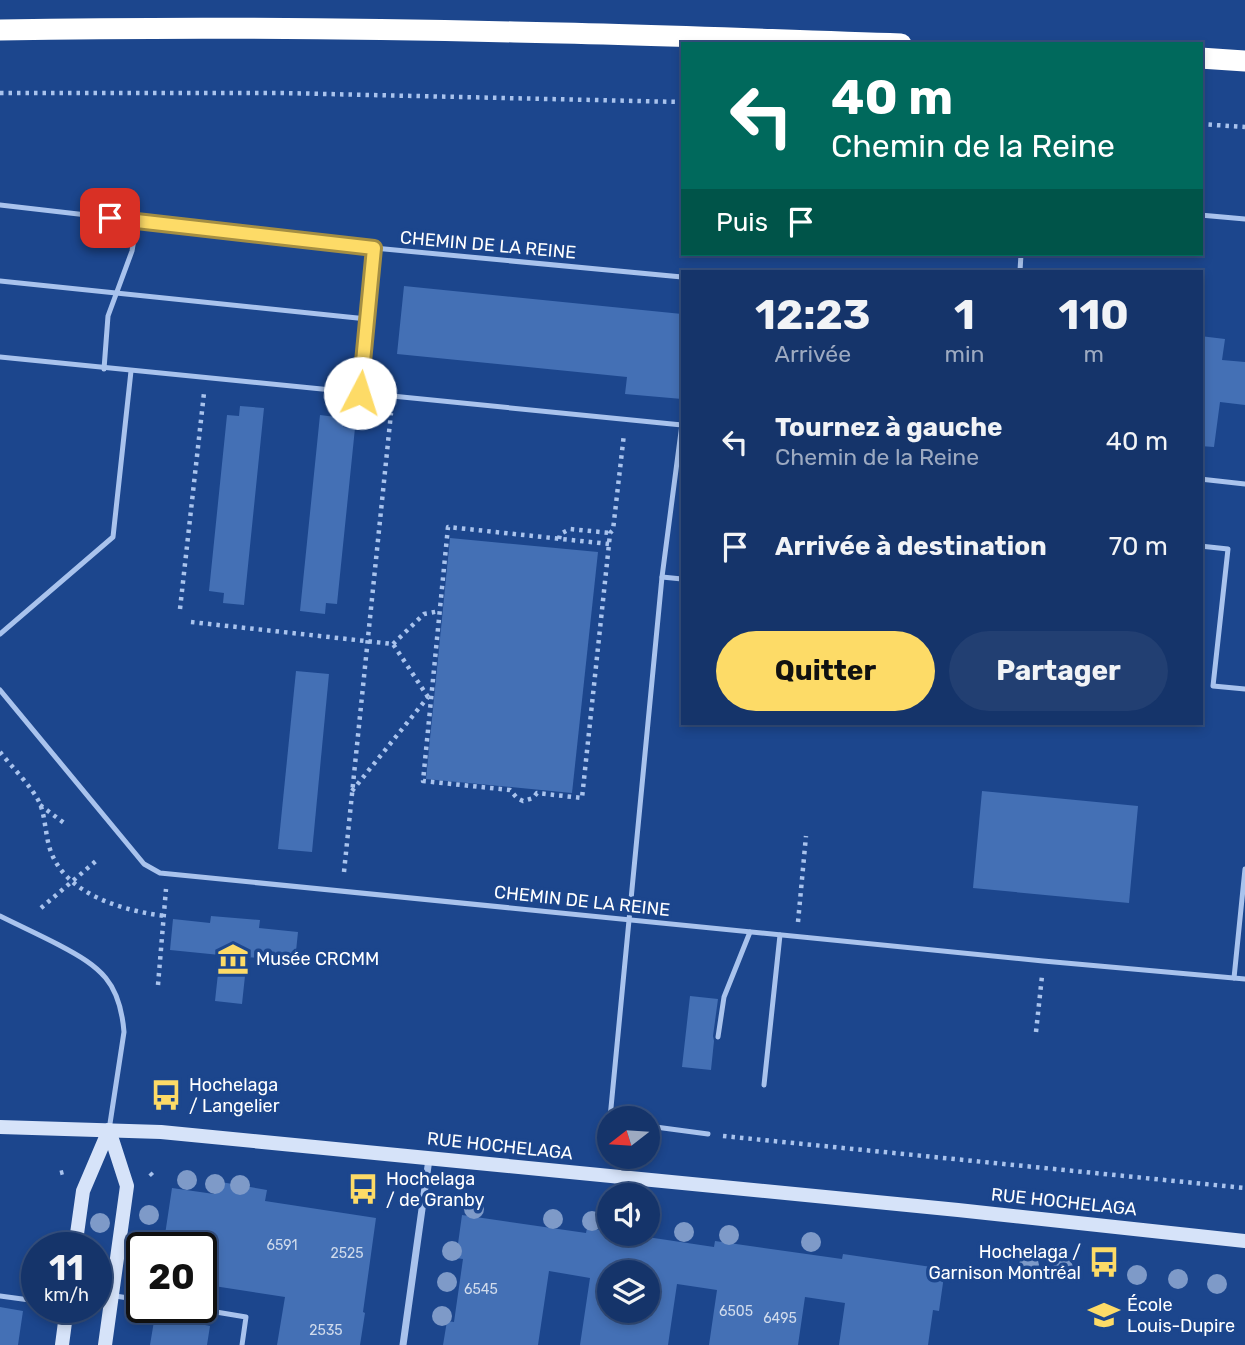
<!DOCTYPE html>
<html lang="fr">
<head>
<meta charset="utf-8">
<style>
	body { margin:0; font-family:Rubik,sans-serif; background:#223f72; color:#f1f3f6; height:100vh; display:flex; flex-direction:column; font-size:26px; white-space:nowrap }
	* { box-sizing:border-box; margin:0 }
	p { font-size:23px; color:#9daac1 }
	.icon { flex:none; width:38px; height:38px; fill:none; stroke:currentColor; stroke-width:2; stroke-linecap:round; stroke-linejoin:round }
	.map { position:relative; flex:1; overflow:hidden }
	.side { position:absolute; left:681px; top:270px; width:522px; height:455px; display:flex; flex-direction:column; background:#15346a; border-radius:0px; box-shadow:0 4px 10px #0003,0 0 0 2px #344f7e }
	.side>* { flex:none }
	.banner { position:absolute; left:681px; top:42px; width:522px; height:214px; border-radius:0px; box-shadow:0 4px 10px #0003,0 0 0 2px #344f7e; background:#00695c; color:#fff; overflow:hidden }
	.needle { width:46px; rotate:253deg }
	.tools { position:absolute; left:597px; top:1106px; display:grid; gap:14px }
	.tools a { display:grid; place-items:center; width:63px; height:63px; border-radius:50%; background:#15346a; box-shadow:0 4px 10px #0003,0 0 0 2px #344f7e; font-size:35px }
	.speed { position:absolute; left:21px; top:1232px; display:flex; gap:14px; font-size:35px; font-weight:700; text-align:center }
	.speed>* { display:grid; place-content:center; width:91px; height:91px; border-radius:50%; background:#15346a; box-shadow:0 4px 10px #0003,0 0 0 2px #344f7e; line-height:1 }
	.speed small { font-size:18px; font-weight:400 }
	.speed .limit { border:4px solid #111; border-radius:10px; background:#fff; color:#111 }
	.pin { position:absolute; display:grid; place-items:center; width:60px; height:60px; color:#fff; margin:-30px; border-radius:14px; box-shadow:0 4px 10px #0006 }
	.me { position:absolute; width:77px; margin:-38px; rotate:5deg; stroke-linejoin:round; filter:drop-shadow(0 0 5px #0008) }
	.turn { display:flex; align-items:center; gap:24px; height:147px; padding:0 35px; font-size:32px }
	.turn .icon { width:91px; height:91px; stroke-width:2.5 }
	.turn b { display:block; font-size:49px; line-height:60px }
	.then { display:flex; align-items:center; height:66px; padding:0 35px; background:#0003; gap:14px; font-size:26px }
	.eta { display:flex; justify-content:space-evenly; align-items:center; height:119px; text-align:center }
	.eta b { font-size:42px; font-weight:700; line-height:49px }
	.primary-button { display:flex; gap:14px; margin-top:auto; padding:14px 35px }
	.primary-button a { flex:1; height:80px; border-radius:42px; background:#fddb67; color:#111; font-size:28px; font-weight:700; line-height:80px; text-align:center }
	.primary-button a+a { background:#223f72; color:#f1f3f6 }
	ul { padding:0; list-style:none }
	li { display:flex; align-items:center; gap:21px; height:105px; padding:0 35px }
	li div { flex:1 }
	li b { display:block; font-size:26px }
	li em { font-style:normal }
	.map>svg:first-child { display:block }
	.building { fill:#4470b5; fill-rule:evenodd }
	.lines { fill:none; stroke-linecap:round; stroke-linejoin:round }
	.path { stroke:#a9c3ed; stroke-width:4.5; stroke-dasharray:3.5 5; stroke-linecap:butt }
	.lane { stroke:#a9c3ed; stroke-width:5 }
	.street { stroke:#a9c3ed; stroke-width:7 }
	.secondary { stroke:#d6e3f9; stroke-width:14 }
	.highway { stroke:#fff; stroke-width:21 }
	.tree { fill:#7e9ac8 }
	.route-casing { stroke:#a48e43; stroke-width:18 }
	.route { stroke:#fddb67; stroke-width:12 }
	.labels { text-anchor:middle; stroke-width:7; stroke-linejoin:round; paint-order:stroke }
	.number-label { font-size:14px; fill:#d0dbec }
	.street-label { font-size:18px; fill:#fff; stroke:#1c468d }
	.poi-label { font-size:18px; fill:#fff; stroke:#1c468d; text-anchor:start }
</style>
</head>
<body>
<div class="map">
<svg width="1245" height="1345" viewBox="0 0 1245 1345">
	<rect width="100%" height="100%" fill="#1c468d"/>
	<!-- building -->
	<g class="building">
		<polygon points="404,286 682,314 682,399 625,394 627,377 397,354"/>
		<polygon points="1200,336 1225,339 1222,360 1245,362 1245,405 1220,402 1214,447 1200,446"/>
		<polygon points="240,406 264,408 244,605 223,603 224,593 209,591 227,415 239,416"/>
		<polygon points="320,415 344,418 343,427 355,428 337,604 326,603 325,614 300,611"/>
		<polygon points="450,538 598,552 572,793 426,779"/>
		<polygon points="296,671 329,674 312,852 278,849"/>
		<polygon points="982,791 1138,806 1129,903 973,888"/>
		<polygon points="211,916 260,920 259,928 298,932 295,961 247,957 242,1004 215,1001 220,955 170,950 173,919 210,923"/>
		<polygon points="690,996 718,999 713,1036 714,1041 711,1070 682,1067"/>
		<polygon points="215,1181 267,1190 265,1201 376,1218 363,1312 365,1313 360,1345 277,1345 285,1297 201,1284 201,1248 163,1248 172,1188 214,1194"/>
		<path d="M 462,1215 L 586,1233 L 587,1228 L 609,1231 L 609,1234 L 627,1234 L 714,1247 L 715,1241 L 842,1259 L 843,1254 L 945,1269 L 939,1311 L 933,1310 L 928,1345 L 839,1345 L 845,1303 L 805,1297 L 798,1345 L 709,1345 L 717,1290 L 677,1284 L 668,1345 L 580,1345 L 590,1278 L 549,1271 L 538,1345 L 443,1345 L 447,1321 L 454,1322 L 463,1259 L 456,1258 ZM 609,1272 L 648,1272 L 648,1311 L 609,1311 Z"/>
		<polygon points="0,1307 23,1311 18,1345 0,1345"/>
		<polygon points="156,1309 207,1317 205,1325 210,1326 207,1345 150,1345"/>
	</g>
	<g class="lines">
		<!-- path -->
		<g class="path">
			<polyline points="0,93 282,93 682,102"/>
			<polyline points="1200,124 1245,127"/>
			<polyline points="559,539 560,534 570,529 610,533"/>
			<polyline points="609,544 448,527 423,781 510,790 517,798 523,801 533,798 537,793 582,798 609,544 610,533 613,530 624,434"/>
			<polyline points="180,609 204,393"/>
			<polyline points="191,622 393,644 428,697 431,697"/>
			<polyline points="393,644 424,614 440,611"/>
			<path d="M 0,752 C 11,766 34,789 40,804 C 46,819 45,836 51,852 C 67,895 124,911 165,916"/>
			<polyline points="352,791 428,697"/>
			<polyline points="40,805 64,823"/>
			<polyline points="344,872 391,413"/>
			<polyline points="41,908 96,861"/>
			<polyline points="798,922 806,836"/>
			<polyline points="158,985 166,889"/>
			<polyline points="1036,1032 1042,976"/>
			<polyline points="723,1136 1245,1188"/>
			<polyline points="60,1173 64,1172"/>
			<polyline points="150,1173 153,1176"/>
			<polyline points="390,1199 392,1197"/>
			<polyline points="455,1204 457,1206"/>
		</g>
		<!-- lane -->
		<g class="lane">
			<polyline points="0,205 374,248 682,277"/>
			<polyline points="1200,215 1245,219"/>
			<polyline points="1020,271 1021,254"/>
			<polyline points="0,281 367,319"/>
			<polyline points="0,357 682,425"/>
			<polyline points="104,369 108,316 132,251 137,221"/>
			<polyline points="361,393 374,248"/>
			<polyline points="1200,479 1245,484"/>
			<polyline points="1200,546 1228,549 1213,686 1245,689"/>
			<polyline points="662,577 682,579"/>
			<polyline points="0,634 113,537 131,371"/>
			<polyline points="0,690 144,864 160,873 1043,961 1245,979"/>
			<path d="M 0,916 C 20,926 40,935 59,945 C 101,967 120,982 124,1032 L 109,1130"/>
			<polyline points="1234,978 1245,869"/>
			<polyline points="718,1037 724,997 750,932"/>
			<polyline points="764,1085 780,935"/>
			<polyline points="610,1118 662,577 682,424"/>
			<polyline points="648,1126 708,1134"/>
			<polyline points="0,1296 37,1301"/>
			<polyline points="115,1296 142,1300"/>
			<polyline points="186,1307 246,1317 242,1345"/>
		</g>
		<!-- street -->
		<polyline class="street" points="403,1345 429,1159"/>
		<!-- secondary -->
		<g class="secondary">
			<polyline points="0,1127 161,1132 958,1210 1245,1241"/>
			<polyline points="75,1248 83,1191 109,1130"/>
			<polyline points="62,1345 67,1307"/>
			<polyline points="105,1345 127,1186 109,1130"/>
		</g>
		<!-- highway -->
		<g class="highway">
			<path d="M 0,30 C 171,27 343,28 514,32 C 643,34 772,40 901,44"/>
			<polyline points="1200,58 1245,61"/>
		</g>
	</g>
	<!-- trees -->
	<g class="tree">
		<circle cx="187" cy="1180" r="10"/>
		<circle cx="215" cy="1184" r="10"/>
		<circle cx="240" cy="1185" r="10"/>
		<circle cx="474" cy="1209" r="10"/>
		<circle cx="149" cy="1215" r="10"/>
		<circle cx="553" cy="1219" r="10"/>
		<circle cx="592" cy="1221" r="10"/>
		<circle cx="100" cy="1223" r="10"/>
		<circle cx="684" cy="1232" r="10"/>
		<circle cx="729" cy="1235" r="10"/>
		<circle cx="811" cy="1242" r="10"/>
		<circle cx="452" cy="1251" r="10"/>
		<circle cx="1029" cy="1265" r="10"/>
		<circle cx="1063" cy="1268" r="10"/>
		<circle cx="1137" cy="1275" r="10"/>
		<circle cx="1178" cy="1279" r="10"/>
		<circle cx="447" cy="1282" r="10"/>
		<circle cx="1217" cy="1284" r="10"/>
		<circle cx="442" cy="1316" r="10"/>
	</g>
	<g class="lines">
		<defs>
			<polyline id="route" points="110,218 374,248 360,393"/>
		</defs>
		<!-- route casing -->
		<use href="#route" class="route-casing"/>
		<!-- route -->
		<use href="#route" class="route"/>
	</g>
	<!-- icons -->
	<defs>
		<symbol id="museum-bare" viewBox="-9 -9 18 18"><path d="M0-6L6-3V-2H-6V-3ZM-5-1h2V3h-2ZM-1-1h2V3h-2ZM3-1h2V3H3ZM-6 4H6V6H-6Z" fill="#fddb67" stroke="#1c468d" stroke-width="2.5" paint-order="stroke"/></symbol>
		<symbol id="bus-bare" viewBox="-9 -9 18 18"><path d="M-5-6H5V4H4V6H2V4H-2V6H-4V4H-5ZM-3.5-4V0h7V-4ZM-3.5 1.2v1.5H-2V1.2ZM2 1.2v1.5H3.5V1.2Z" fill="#fddb67" stroke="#1c468d" stroke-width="2.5" paint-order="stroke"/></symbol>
		<symbol id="school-bare" viewBox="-9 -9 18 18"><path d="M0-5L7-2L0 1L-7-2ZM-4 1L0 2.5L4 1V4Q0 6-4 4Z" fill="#fddb67" stroke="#1c468d" stroke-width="2.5" paint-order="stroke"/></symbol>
	</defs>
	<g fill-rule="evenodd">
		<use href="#museum-bare" x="211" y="937" width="44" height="44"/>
		<use href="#bus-bare" x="144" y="1073" width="44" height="44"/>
		<use href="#bus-bare" x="341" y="1167" width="44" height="44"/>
		<use href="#bus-bare" x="1082" y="1240" width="44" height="44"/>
		<use href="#school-bare" x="1082" y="1293" width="44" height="44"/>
	</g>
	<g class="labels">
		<!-- number labels -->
		<g class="number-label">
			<text x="282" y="1250">6591</text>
			<text x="347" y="1258">2525</text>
			<text x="481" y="1294">6545</text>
			<text x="736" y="1316">6505</text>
			<text x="780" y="1323">6495</text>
			<text x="326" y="1335">2535</text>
		</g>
		<!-- street labels -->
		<g class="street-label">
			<text transform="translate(488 245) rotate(5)" y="6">CHEMIN DE LA REINE</text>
			<text transform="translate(582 901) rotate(6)" y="6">CHEMIN DE LA REINE</text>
			<text transform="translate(500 1146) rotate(6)" y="6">RUE HOCHELAGA</text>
			<text transform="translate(1064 1202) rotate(6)" y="6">RUE HOCHELAGA</text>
		</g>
		<!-- poi labels -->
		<g class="poi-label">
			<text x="256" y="965">Musée CRCMM</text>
			<text x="189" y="1091">Hochelaga<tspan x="189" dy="21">/ Langelier</tspan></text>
			<text x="386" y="1185">Hochelaga<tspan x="386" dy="21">/ de Granby</tspan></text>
			<text x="1081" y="1258" text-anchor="end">Hochelaga /<tspan x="1081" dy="21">Garnison Montréal</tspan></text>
			<text x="1127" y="1311">École<tspan x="1127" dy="21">Louis-Dupire</tspan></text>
		</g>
	</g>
</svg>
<div class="tools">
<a><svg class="needle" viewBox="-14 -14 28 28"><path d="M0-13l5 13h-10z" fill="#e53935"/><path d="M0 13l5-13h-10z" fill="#9daac1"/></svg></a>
<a><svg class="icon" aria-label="sound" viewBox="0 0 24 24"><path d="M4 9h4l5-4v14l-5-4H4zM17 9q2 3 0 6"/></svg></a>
<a><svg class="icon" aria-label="layers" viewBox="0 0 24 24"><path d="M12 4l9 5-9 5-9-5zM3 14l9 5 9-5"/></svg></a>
</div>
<div class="speed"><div>11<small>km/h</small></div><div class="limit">20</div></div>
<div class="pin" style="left:110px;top:218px;background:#d93025"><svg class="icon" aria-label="arrive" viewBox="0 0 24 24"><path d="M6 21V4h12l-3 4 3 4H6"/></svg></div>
<svg class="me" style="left:360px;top:393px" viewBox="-20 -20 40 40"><circle r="19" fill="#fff"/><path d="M0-13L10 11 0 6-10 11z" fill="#fddb67"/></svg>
<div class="banner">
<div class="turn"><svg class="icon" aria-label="left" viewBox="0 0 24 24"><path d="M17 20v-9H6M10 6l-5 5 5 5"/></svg><div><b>40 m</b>Chemin de la Reine</div></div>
<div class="then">Puis<svg class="icon" aria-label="arrive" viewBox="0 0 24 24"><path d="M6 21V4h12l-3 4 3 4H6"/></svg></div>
</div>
<section class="side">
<div class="eta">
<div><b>12:23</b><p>Arrivée</p></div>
<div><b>1</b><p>min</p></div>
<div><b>110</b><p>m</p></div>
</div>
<ul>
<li><svg class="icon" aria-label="left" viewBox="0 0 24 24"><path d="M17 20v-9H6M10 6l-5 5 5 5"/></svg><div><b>Tournez à gauche</b><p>Chemin de la Reine</p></div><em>40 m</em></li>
<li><svg class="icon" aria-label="arrive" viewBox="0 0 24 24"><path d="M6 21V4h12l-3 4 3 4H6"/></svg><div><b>Arrivée à destination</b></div><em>70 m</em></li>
</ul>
<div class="primary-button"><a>Quitter</a><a>Partager</a></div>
</section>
</div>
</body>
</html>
